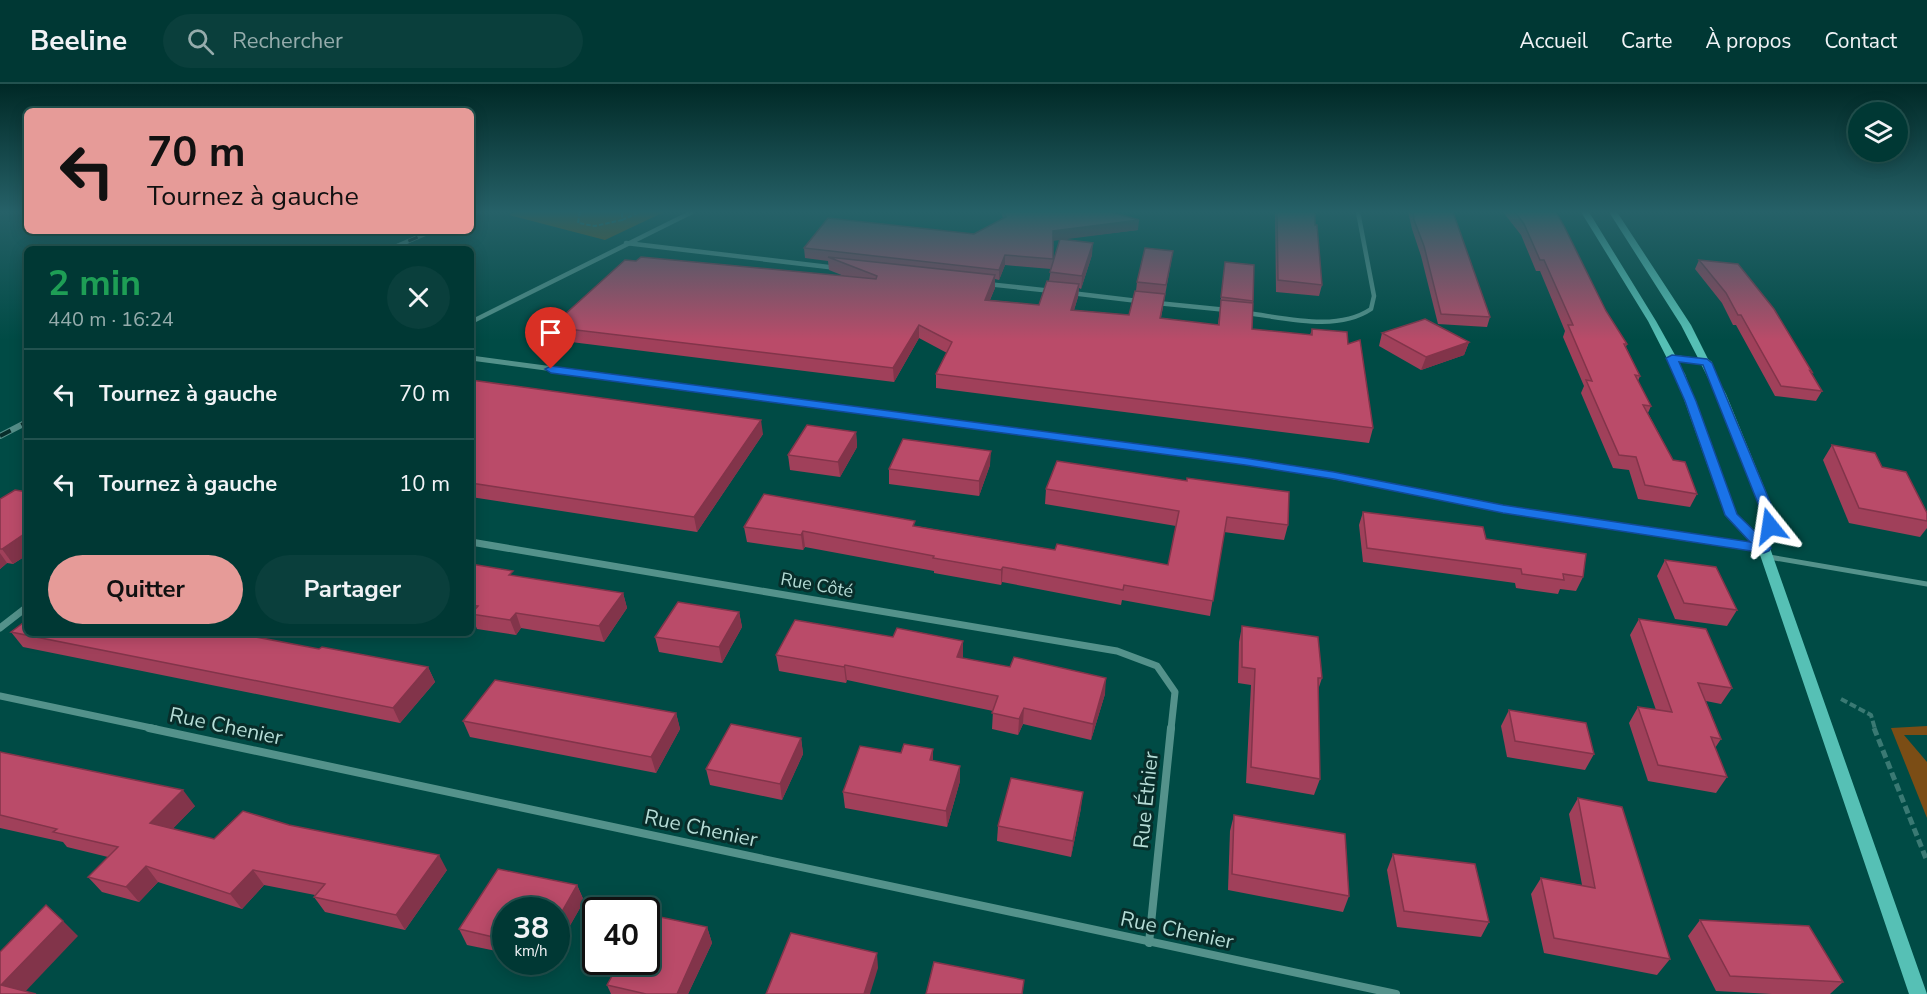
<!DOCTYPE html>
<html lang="fr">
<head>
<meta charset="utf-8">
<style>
	body { margin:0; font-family:"Nunito Sans",sans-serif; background:#0a3f3c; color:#f1f3f6; height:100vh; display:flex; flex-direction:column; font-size:22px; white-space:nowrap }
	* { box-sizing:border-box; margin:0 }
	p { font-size:20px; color:#95acac }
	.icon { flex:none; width:33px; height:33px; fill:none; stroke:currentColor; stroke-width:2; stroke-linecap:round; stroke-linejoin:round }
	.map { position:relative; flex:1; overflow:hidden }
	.panel { position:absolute; left:24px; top:162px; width:450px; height:390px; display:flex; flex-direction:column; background:#003834; border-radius:9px; box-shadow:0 3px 15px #0003,0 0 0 2px #22524f }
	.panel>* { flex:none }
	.hud { position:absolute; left:24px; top:24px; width:450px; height:126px; border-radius:9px; box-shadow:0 3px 15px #0003,0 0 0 2px #22524f; background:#e69b98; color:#111; overflow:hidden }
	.controls { position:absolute; left:1848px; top:18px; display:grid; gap:12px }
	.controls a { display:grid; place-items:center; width:60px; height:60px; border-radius:50%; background:#003834; box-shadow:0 3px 15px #0003,0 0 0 2px #22524f; font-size:30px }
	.speed { position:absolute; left:492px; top:813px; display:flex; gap:12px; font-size:30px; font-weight:700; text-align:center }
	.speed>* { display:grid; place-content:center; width:78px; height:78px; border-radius:50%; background:#003834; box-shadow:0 3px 15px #0003,0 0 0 2px #22524f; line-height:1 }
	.speed small { font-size:15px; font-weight:400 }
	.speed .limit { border:3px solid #111; border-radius:9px; background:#fff; color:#111 }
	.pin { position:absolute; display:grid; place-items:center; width:51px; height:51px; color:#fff; margin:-62px -26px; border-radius:50% 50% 50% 0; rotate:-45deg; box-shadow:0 0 6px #0007 }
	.pin .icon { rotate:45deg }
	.me { position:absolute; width:66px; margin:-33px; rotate:345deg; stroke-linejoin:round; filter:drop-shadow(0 0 4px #0008) }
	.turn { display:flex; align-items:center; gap:21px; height:126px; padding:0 24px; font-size:27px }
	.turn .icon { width:78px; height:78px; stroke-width:2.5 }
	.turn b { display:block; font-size:42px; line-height:51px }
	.round { display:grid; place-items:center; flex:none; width:63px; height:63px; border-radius:32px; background:#0a3f3c }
	.headline { display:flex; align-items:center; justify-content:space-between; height:102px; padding:0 24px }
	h1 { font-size:36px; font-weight:700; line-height:45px; color:#1e9e55 }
	.primary-button { display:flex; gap:12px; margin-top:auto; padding:12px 24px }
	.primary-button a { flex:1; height:69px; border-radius:36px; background:#e69b98; color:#111; font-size:24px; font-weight:700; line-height:69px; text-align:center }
	.primary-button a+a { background:#0a3f3c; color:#f1f3f6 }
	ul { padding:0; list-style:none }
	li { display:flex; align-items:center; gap:18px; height:90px; padding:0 24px; border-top:2px solid #22524f }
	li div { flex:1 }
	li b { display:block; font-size:22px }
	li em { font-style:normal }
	header { display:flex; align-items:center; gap:36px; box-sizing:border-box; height:84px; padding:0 30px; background:#003834; border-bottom:2px solid #22524f }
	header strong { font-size:28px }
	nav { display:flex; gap:33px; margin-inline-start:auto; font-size:21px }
	.search { width:420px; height:54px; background:#0a3f3c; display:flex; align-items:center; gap:15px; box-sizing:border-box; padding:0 21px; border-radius:33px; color:#95acac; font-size:22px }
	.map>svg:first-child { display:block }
	.green { fill:#7b4d15 }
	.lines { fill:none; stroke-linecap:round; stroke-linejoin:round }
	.path-far2 { stroke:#3a7973; stroke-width:2; stroke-dasharray:4.5 2; stroke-linecap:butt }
	.path-far1 { stroke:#3a7973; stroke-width:4; stroke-dasharray:7 3; stroke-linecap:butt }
	.path { stroke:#3a7973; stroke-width:5; stroke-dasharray:8 4; stroke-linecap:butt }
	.lane { stroke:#54928b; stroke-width:5 }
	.street-far3 { stroke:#54928b; stroke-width:4.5 }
	.street-far2 { stroke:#54928b; stroke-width:5 }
	.street-far1 { stroke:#54928b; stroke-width:7 }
	.street { stroke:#54928b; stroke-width:8 }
	.secondary { fill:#56c0b5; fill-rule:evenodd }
	.rail-far1-casing { stroke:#558f89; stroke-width:4.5 }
	.rail-casing { stroke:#558f89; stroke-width:6 }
	.rail-far1 { stroke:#082d2a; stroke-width:3; stroke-dasharray:10; stroke-linecap:butt }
	.rail { stroke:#082d2a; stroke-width:4; stroke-dasharray:12; stroke-linecap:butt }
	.wall { fill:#a0405a; fill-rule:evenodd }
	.shaded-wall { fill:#82344a }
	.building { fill:#ba4b69; stroke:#82344a; stroke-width:1.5 }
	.route { fill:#1a73e8; stroke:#114b97; stroke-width:1.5 }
	.labels { text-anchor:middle; stroke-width:6; stroke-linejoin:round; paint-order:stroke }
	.street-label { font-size:18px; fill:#b5dcd6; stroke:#082d2a }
	.near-street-label { font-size:21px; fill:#b5dcd6; stroke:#082d2a }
</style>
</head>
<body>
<header>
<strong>Beeline</strong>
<div class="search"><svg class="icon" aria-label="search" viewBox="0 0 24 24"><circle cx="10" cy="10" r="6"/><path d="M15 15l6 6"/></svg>Rechercher</div>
<nav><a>Accueil</a><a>Carte</a><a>À propos</a><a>Contact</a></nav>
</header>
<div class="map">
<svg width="1927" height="910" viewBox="0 0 1927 910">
	<rect width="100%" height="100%" fill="#004b45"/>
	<!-- green -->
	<g class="green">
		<polygon points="515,128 664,128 605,156 509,131"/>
		<polygon points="1927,642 1927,651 1904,651 1927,678 1927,734 1891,644"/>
	</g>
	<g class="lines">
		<!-- path-far2 -->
		<g class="path-far2">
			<polyline points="580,128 578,139 595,142 622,136 622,128"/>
			<polyline points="622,136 640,128"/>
		</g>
		<!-- path-far1 -->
		<polyline class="path-far1" points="1841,615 1871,631 1875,645"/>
		<!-- path -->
		<polyline class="path" points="1874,644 1927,777"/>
		<!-- lane -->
		<polyline class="lane" points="1769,473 1927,500"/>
		<!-- street-far3 -->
		<g class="street-far3">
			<polyline points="165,147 193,149 208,147"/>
			<polyline points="626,159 837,184"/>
			<polyline points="987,200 1052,207"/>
			<polyline points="1071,209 1138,217"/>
			<polyline points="1157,219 1227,226"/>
			<path d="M 1247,229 C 1286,234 1337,248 1371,225 L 1374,212 L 1358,128"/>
			<polyline points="471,238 692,128"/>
		</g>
		<!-- street-far2 -->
		<path class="street-far2" d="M 471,274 L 1245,377 C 1350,394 1454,418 1559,433"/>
		<!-- street-far1 -->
		<g class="street-far1">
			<polyline points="1549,432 1764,464"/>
			<polyline points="471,458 1117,567 1157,582 1175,608 1171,645"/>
			<polyline points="0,544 27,523"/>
			<polyline points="0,612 156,645"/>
		</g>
		<!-- street -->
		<g class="street">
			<polyline points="149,644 1396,910"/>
			<polyline points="1149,859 1171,644"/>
		</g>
		<!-- secondary -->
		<path class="secondary" d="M 1581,128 L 1589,128 L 1656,237 L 1675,271 L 1698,274 L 1681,241 L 1609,128 L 1617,128 L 1691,241 L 1708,275 L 1712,278 L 1710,280 L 1726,310 L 1778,437 L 1770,464 L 1927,910 L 1909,910 L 1758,465 L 1725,431 L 1675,290 L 1648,237 ZM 1678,278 L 1701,280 L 1716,310 L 1766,437 L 1761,454 L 1736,430 L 1685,290 Z"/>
		<defs>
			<g id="rail-far1">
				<polyline points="471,131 477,128"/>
				<polyline points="390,165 432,147"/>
			</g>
			<polyline id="rail" points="0,352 27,338"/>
		</defs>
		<!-- rail-far1 casing -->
		<use href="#rail-far1" class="rail-far1-casing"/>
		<!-- rail casing -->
		<use href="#rail" class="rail-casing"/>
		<!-- rail-far1 -->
		<use href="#rail-far1" class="rail-far1"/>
		<!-- rail -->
		<use href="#rail" class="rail"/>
	</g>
	<!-- wall -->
	<g class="wall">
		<path d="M 1001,128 L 1112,128 L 1138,146 L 1061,155 L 1092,171 L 1081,205 L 1079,204 L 1078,213 L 1074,226 L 1129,231 L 1136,207 L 1137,198 L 1173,167 L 1161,234 L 1218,241 L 1225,178 L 1253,217 L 1252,245 L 1310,251 L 1312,245 L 1348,260 L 1373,344 L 1369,359 L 936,304 L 936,290 L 947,269 L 919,254 L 894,298 L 555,256 L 551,243 L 844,192 L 829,186 L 828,177 L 805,174 L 804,164 L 974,150 L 1003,134 ZM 1053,156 L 1060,156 L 1053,179 ZM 1005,181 L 1051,185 L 1049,197 L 1039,221 L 990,216 L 995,204 L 995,195 L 999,196 Z"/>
		<polygon points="1275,128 1315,128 1315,141 1322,201 1319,212 1276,208"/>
		<polygon points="1408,128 1453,128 1490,233 1487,243 1438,240 1421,172 1412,145"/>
		<polygon points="1503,128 1556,128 1606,227 1627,260 1626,263 1640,292 1638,297 1651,322 1648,329 1673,376 1697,410 1690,423 1638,415 1629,386 1613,384 1581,309 1584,302 1563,253 1565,247 1540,187 1536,187 1521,151"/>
		<polygon points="1699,176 1812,288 1811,290 1822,307 1816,317 1775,312 1736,241 1733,241 1722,219 1695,185"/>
		<polygon points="1382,249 1469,258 1464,271 1421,286 1379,262"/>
		<polygon points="471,296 763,350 697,448 471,413"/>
		<polygon points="856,348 857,363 840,393 790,386 788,371"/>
		<polygon points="1832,361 1882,383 1927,429 1927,444 1920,453 1849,439 1823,376"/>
		<polygon points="990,381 979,412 889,400 889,385"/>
		<polygon points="1046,405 1288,441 1284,456 1224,448 1210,532 1122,516 1121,521 1002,498 1001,501 934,489 934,487 805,463 803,466 747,458 744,443 916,442 1055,466 1168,481 1176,442 1045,420"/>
		<polygon points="27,408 27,471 13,480 7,479 0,485 0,415"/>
		<polygon points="1363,428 1486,455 1583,493 1576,507 1560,505 1558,510 1516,504 1515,499 1363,478 1359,441"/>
		<polygon points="1665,476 1737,526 1727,542 1675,535 1657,492"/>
		<polygon points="471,480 515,492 623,509 627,524 604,558 521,544 516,551 477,545 473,535 471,535"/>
		<polygon points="739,528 742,543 722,579 659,568 655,553"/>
		<polygon points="1639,535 1732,604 1721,620 1706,617 1721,655 1715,664 1727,693 1716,709 1648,697 1629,639 1638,623 1656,626 1630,551"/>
		<polygon points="1242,542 1322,594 1318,606 1320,695 1314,711 1246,699 1251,601 1238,599 1239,558"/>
		<polygon points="11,548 319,565 428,583 435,598 400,639 23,563"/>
		<polygon points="893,553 963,557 962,574 1105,610 1091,656 1023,640 1018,651 992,645 993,627 847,596 846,599 779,587 776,571"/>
		<polygon points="1509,626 1594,670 1585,686 1507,673 1501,642"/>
		<polygon points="676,629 680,645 656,689 470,653 463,637"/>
		<polygon points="801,654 803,670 782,716 710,701 706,685"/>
		<polygon points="933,665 933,677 960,682 960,697 947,743 845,724 843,708 901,669"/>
		<polygon points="0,668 195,722 172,745 214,755 447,786 405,846 325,828 314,813 315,811 264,801 242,825 158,798 139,818 102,808 88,793 108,773 67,763 63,758 0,744"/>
		<polygon points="1578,714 1670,875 1657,891 1544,869 1531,810 1541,794 1582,801 1569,730"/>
		<polygon points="1081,724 1071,773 997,757 998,742"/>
		<polygon points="1234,731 1349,812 1343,828 1228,806 1230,747"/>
		<polygon points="1393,770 1489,838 1481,853 1397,843 1387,786"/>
		<polygon points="498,785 577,801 584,817 556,866 556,826 506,826 506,869 467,861 459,845"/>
		<polygon points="1700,836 1843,898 1830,910 1772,910 1716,907 1688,852"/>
		<polygon points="707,843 712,859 688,910 611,910 607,901"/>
	</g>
	<!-- shaded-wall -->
	<g class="shaded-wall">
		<polygon points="1139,136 1138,146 1052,157 1053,147"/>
		<polygon points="1093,159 1092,171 1081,205 1082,192"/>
		<polygon points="1005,171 1005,181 999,196 999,186"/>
		<polygon points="995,191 995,204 984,229 985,216"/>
		<polygon points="1079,200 1078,213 1070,239 1071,226"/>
		<polygon points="919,241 919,254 894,298 893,284"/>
		<polygon points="1469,258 1464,271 1421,286 1426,273"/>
		<polygon points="761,336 763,350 697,448 694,433"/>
		<polygon points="856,348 857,363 840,393 838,378"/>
		<polygon points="991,367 990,381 979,412 979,397"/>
		<polygon points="803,447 805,463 803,466 801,451"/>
		<polygon points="27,448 27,471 13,480 2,465"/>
		<polygon points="0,469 7,479 0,485"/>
		<polygon points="1003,483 1002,498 1001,501 1001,486"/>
		<polygon points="623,509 627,524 604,558 599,542"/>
		<polygon points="739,528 742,543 722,579 719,563"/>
		<polygon points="516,529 521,544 516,551 510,536"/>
		<polygon points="963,557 963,573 957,588 957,573"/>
		<polygon points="845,581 847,596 846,599 844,583"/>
		<polygon points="428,583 435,598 400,639 393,624"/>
		<polygon points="1106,594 1105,610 1091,656 1093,640"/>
		<polygon points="1024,624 1023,640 1018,651 1019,635"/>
		<polygon points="676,629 680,645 656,689 651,673"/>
		<polygon points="801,654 803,670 782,716 780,700"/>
		<polygon points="933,665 933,681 930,676"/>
		<polygon points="960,682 960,697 947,743 946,727"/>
		<polygon points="183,706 195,722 163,755 150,739"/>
		<polygon points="1083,708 1081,724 1071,773 1073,757"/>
		<polygon points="439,771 447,786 405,846 396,831"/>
		<polygon points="146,782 158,798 139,818 126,803"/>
		<polygon points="253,786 264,801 242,825 230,810"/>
		<polygon points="577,801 584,817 556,866 556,838"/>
		<polygon points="63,837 78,852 23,910 1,901"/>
		<polygon points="707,843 712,859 688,910 677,910"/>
		<polygon points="877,869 878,884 870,910 864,910"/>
	</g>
	<!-- building -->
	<g class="building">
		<polygon points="1004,128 1112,128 1139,136 1053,147 1053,175 1005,171 999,186 804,164 828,134 974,150 1006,133"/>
		<polygon points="1277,128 1315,128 1315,141 1317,141 1322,201 1278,196"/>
		<polygon points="1413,128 1453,128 1490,233 1441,230 1424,162 1414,136"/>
		<polygon points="1515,128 1556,128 1564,142 1606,227 1627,260 1624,260 1640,292 1635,291 1651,322 1643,321 1673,376 1685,378 1697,410 1645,401 1636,373 1619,371 1586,296 1592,297 1568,241 1573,241 1544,176 1540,176 1524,140"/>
		<polygon points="1060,155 1093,159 1082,192 1050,188"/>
		<polygon points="1145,164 1173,167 1166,201 1137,198"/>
		<polygon points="641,173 876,195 877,192 828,173 995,191 985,216 1039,221 1047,197 1079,200 1071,226 1129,231 1135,207 1165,210 1160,234 1219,241 1221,216 1253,219 1252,245 1312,251 1312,245 1347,248 1348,260 1360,256 1373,344 936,290 952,258 919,241 893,284 551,243 625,176 636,177"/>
		<polygon points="1699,176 1738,180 1774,225 1812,288 1810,287 1822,307 1781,302 1741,231 1738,231 1726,209"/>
		<polygon points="1225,178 1254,181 1253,217 1221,213"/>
		<polygon points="1425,235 1469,258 1426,273 1382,249"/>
		<polygon points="471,296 761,336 694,433 471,399"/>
		<polygon points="807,341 856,348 838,378 788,371"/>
		<polygon points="903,355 991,367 979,397 889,385"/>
		<polygon points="1832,361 1875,369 1882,383 1906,388 1927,429 1927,437 1859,424"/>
		<polygon points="1057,377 1187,397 1187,394 1289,408 1288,441 1227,433 1213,517 1124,501 1123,506 1003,483 1001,486 933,474 934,472 803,447 801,451 744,443 764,410 915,437 913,442 1055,466 1057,460 1168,481 1179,427 1046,405"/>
		<polygon points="15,406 27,408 27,448 2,465 0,465 0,415"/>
		<polygon points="1363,428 1483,443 1486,455 1586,470 1583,493 1563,490 1564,496 1522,490 1521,485 1367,464"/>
		<polygon points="1665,476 1716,483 1737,526 1684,519"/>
		<polygon points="471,480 513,487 509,491 623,509 599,542 516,529 510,536 471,530 478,522 471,521"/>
		<polygon points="678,518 739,528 719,563 655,553"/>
		<polygon points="1639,535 1706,545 1732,604 1698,599 1721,655 1711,653 1727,693 1658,681 1638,623 1672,628"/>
		<polygon points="27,536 27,549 235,549 319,565 322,563 428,583 393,624 11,548"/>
		<polygon points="795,536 893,553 897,544 963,557 957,573 1010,583 1014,573 1106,594 1093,640 1024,624 1019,635 992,629 998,612 845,581 844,583 776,571"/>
		<polygon points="1242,542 1318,553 1322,594 1318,594 1320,695 1251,683 1255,585 1242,583"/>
		<polygon points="495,596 676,629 651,673 463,637"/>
		<polygon points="1509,626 1586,639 1594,670 1515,657"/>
		<polygon points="731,640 801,654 780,700 706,685"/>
		<polygon points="904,660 933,665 930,676 960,682 946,727 843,708 860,662 901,669"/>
		<polygon points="0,668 183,706 150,739 214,755 243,727 289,741 439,771 396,831 314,813 325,800 253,786 230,810 146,782 126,803 88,793 118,763 53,748 57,745 0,731"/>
		<polygon points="1011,694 1083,708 1073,757 998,742"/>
		<polygon points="1578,714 1622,723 1670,875 1554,854 1541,794 1595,804"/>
		<polygon points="1234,731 1345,750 1349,812 1232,790"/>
		<polygon points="1393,770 1475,780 1489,838 1404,827"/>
		<polygon points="498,785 577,801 556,838 556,826 506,826 506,856 459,845"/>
		<polygon points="46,821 63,837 1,901 36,910 0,910 0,868"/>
		<polygon points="646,830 707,843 677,910 646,910 607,901 620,878 646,878"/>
		<polygon points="1700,836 1809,842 1843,898 1730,892"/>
		<polygon points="791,849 877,869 864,910 766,910"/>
		<polygon points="934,878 1024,896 1022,910 926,910"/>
	</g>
	<!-- sky -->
	<linearGradient id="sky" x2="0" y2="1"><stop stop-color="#002926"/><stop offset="0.5" stop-color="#266168"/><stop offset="1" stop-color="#266168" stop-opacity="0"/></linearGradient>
	<rect width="1927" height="256" fill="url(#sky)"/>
	<!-- route -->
	<polygon class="route" points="1672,271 1707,275 1712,279 1778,437 1775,445 1770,446 1763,442 1765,437 1703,281 1679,278 1696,317 1737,430 1769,461 1771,464 1769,467 1764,469 1503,429 1334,395 1245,381 551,289 545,285 551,282 1245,374 1334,388 1503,421 1750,458 1725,431 1685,317 1666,274"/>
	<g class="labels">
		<!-- street labels -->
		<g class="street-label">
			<text transform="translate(817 501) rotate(10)" y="6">Rue Côté</text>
		</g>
		<!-- near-street labels -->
		<g class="near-street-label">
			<text transform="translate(226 642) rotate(12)" y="7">Rue Chenier</text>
			<text transform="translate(1146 716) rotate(-84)" y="7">Rue Éthier</text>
			<text transform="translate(701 744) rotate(12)" y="7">Rue Chenier</text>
			<text transform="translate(1177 846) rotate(12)" y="7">Rue Chenier</text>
		</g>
	</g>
</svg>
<div class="controls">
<a><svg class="icon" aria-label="layers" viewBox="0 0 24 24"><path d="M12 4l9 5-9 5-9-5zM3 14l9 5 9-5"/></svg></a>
</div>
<div class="speed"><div>38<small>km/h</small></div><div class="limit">40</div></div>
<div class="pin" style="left:551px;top:285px;background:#d93025"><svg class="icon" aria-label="arrive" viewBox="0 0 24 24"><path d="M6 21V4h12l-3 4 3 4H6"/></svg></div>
<svg class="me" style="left:1770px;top:442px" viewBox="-20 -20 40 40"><path d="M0-17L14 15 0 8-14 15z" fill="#1a73e8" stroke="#fff" stroke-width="4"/></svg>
<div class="hud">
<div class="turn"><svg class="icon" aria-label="left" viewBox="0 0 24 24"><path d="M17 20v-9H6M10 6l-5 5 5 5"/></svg><div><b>70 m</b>Tournez à gauche</div></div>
</div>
<section class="panel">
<div class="headline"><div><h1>2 min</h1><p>440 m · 16:24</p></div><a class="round"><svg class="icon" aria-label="close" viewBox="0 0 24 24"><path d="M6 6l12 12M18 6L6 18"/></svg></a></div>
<ul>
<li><svg class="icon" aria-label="left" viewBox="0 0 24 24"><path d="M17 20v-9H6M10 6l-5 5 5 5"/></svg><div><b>Tournez à gauche</b></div><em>70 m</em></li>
<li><svg class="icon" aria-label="left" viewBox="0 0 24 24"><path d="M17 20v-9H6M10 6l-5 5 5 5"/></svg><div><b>Tournez à gauche</b></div><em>10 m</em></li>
</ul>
<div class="primary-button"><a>Quitter</a><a>Partager</a></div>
</section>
</div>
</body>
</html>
